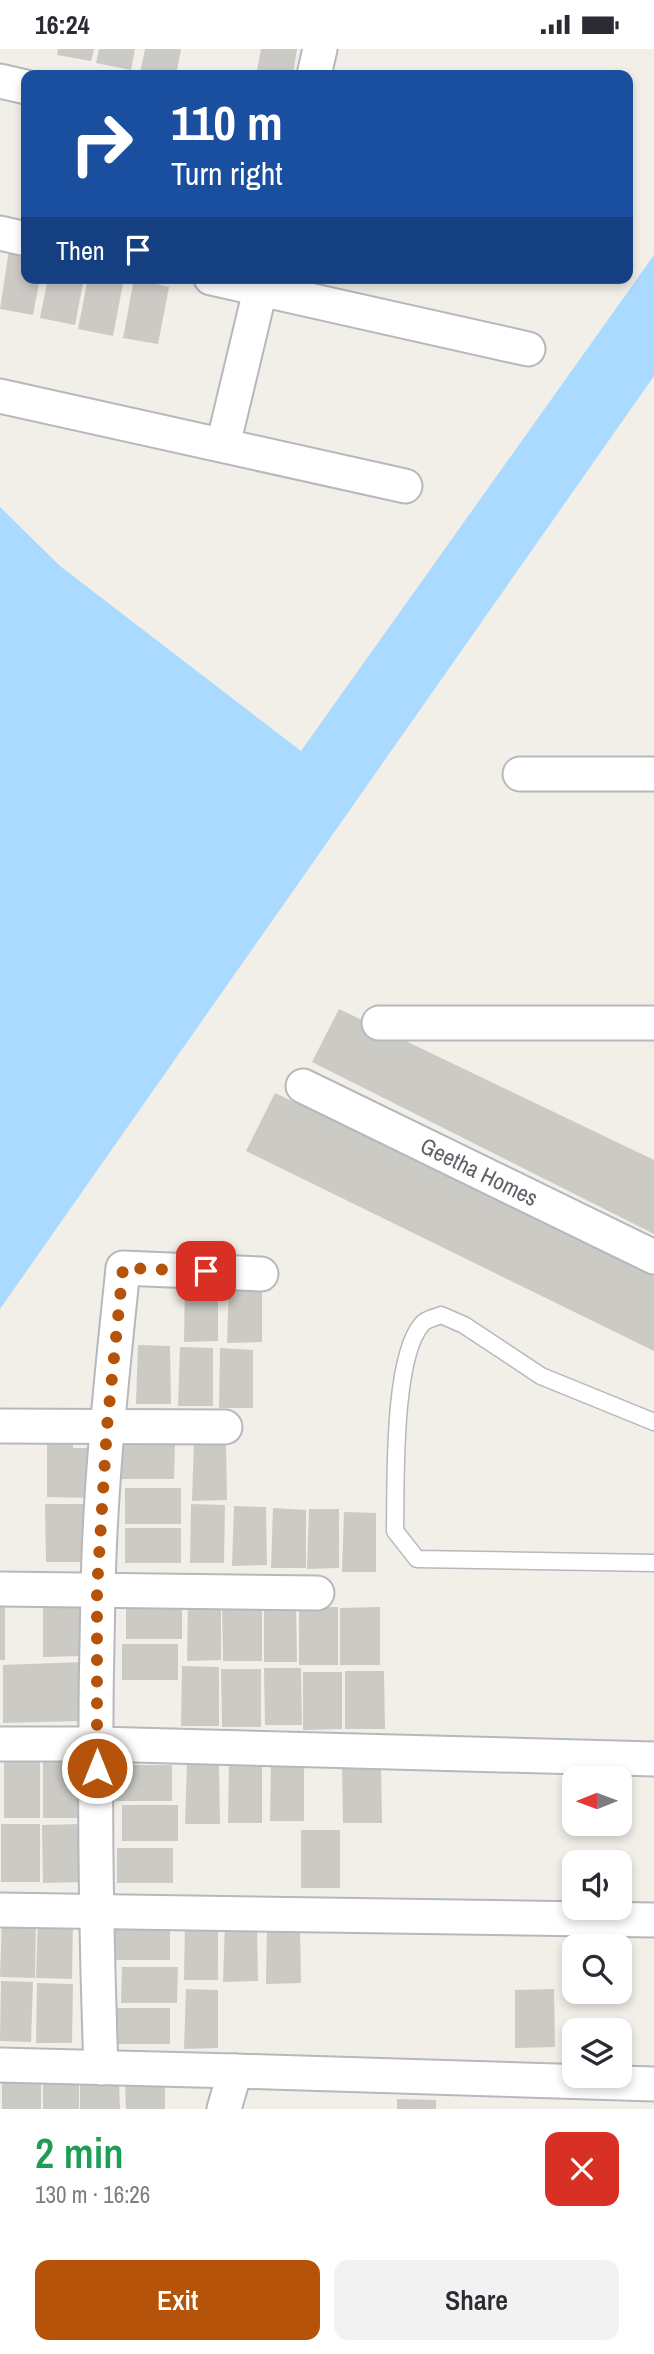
<!DOCTYPE html>
<html lang="en">
<head>
<meta charset="utf-8">
<style>
	body { margin:0; font-family:"Archivo Narrow",sans-serif; background:#f2f2f3; color:#2b2b33; height:100vh; display:flex; flex-direction:column; font-size:26px; white-space:nowrap }
	* { box-sizing:border-box; margin:0 }
	p { font-size:23px; color:#7c7c81 }
	.icon { flex:none; width:38px; height:38px; fill:none; stroke:currentColor; stroke-width:2; stroke-linecap:round; stroke-linejoin:round }
	.map { position:relative; height:2060px; overflow:hidden }
	.panel { display:flex; flex-direction:column; background:#fff; flex:1 }
	.panel>* { flex:none }
	.banner { position:absolute; left:21px; top:21px; width:612px; height:214px; border-radius:14px; box-shadow:0 4px 10px #0003; background:#1a4fa0; color:#fff; overflow:hidden }
	.needle { width:46px; rotate:269deg }
	.tools { position:absolute; left:562px; top:1717px; display:grid; gap:14px }
	.tools a { display:grid; place-items:center; width:70px; height:70px; border-radius:14px; background:#fff; box-shadow:0 4px 10px #0003; font-size:35px }
	.pin { position:absolute; display:grid; place-items:center; width:60px; height:60px; color:#fff; margin:-30px; border-radius:14px; box-shadow:0 4px 10px #0006 }
	.me { position:absolute; width:77px; margin:-38px; rotate:0deg; stroke-linejoin:round; filter:drop-shadow(0 0 5px #0008) }
	.turn { display:flex; align-items:center; gap:24px; height:147px; padding:0 35px; font-size:32px }
	.turn .icon { width:91px; height:91px; stroke-width:2.5 }
	.turn b { display:block; font-size:49px; line-height:60px }
	.then { display:flex; align-items:center; height:66px; padding:0 35px; background:#0003; gap:14px; font-size:26px }
	.round { display:grid; place-items:center; flex:none; width:74px; height:74px; border-radius:14px; background:#f2f2f3 }
	.headline { display:flex; align-items:center; justify-content:space-between; height:119px; padding:0 35px }
	h1 { font-size:42px; font-weight:600; line-height:52px; color:#1e9e55 }
	.action { display:flex; gap:14px; margin-top:auto; padding:14px 35px }
	.action a { flex:1; height:80px; border-radius:14px; background:#b45309; color:#fff; font-size:28px; font-weight:600; line-height:80px; text-align:center }
	.action a+a { background:#f2f2f3; color:#2b2b33 }
	.status { display:flex; justify-content:space-between; align-items:center; height:49px; padding:0 35px; background:#fff; direction:ltr }
	.status svg { height:19px; fill:currentColor }
	.map>svg:first-child { display:block }
	.water { fill:#aadaff }
	.building { fill:#cccac5 }
	.lines { fill:none; stroke-linecap:round; stroke-linejoin:round }
	.service-casing { stroke:#b5b8bc; stroke-width:19 }
	.minor-casing { stroke:#b5b8bc; stroke-width:37 }
	.service { stroke:#fff; stroke-width:16 }
	.minor { stroke:#fff; stroke-width:33 }
	.route { stroke:#b45309; stroke-width:12; stroke-dasharray:0 21.6 }
	.labels { text-anchor:middle; stroke-width:5; stroke-linejoin:round; paint-order:stroke }
	.street-label { font-size:23px; fill:#5f6368; stroke:#fff }
</style>
</head>
<body>
<div class="status"><b>16:24</b><svg viewBox="0 0 49 12"><path d="M0 12V9h3v3zM5 12V6h3v6zM10 12V3h3v9zM15 12V0h3v12zM26 1h20v11H26zM47 4h2v5h-2z"/></svg></div>
<div class="map">
<svg width="654" height="2060" viewBox="0 0 654 2060">
	<rect width="100%" height="100%" fill="#f1efe8"/>
	<!-- water -->
	<polygon class="water" points="654,206 654,327 0,1260 0,458 60,517 301,702"/>
	<!-- building -->
	<g class="building">
		<polygon points="58,0 94,0 91,12 57,6"/>
		<polygon points="99,0 135,0 131,21 96,14"/>
		<polygon points="145,0 181,0 176,26 140,24"/>
		<polygon points="261,0 297,0 293,26 256,26"/>
		<polygon points="9,201 26,205 26,229 40,229 33,266 0,260"/>
		<polygon points="48,229 84,229 75,276 40,269"/>
		<polygon points="88,229 124,229 113,287 78,280"/>
		<polygon points="134,230 169,238 158,295 123,289"/>
		<polygon points="339,960 654,1111 654,1185 312,1013"/>
		<polygon points="275,1044 654,1224 654,1302 246,1102"/>
		<polygon points="185,1233 218,1234 218,1292 184,1293"/>
		<polygon points="229,1234 262,1236 262,1293 227,1294"/>
		<polygon points="138,1296 170,1297 171,1355 136,1355"/>
		<polygon points="180,1298 213,1299 213,1357 178,1357"/>
		<polygon points="220,1299 253,1301 253,1359 219,1359"/>
		<polygon points="47,1388 73,1388 73,1399 89,1399 90,1449 47,1448"/>
		<polygon points="194,1392 226,1393 227,1451 192,1452"/>
		<polygon points="119,1394 175,1394 174,1430 118,1430"/>
		<rect x="125" y="1439" width="56" height="36"/>
		<polygon points="45,1455 84,1455 85,1513 46,1513"/>
		<polygon points="191,1455 225,1456 224,1514 190,1514"/>
		<polygon points="234,1457 266,1458 267,1516 232,1517"/>
		<polygon points="273,1459 306,1461 306,1519 271,1519"/>
		<polygon points="309,1460 339,1460 339,1519 307,1520"/>
		<polygon points="344,1463 376,1464 376,1523 342,1523"/>
		<rect x="125" y="1479" width="56" height="35"/>
		<polygon points="82,1549 83,1607 43,1608 43,1550"/>
		<polygon points="188,1552 221,1553 221,1611 187,1612"/>
		<rect x="0" y="1553" width="5" height="58"/>
		<rect x="126" y="1554" width="56" height="36"/>
		<polygon points="222,1554 262,1554 262,1612 223,1612"/>
		<polygon points="264,1555 296,1555 297,1613 264,1613"/>
		<rect x="299" y="1558" width="39" height="58"/>
		<polygon points="380,1558 380,1616 340,1616 340,1559"/>
		<rect x="122" y="1595" width="56" height="36"/>
		<polygon points="82,1613 82,1672 3,1674 3,1616"/>
		<polygon points="182,1617 219,1618 219,1677 181,1677"/>
		<polygon points="264,1619 301,1619 302,1676 265,1676"/>
		<polygon points="221,1620 261,1620 261,1678 222,1678"/>
		<polygon points="345,1622 384,1622 385,1680 345,1680"/>
		<polygon points="303,1623 342,1623 342,1680 303,1681"/>
		<polygon points="82,1710 83,1769 43,1769 43,1711"/>
		<rect x="4" y="1711" width="36" height="58"/>
		<polygon points="271,1712 304,1713 304,1772 270,1772"/>
		<polygon points="229,1714 262,1716 262,1774 228,1774"/>
		<polygon points="187,1715 219,1716 220,1775 185,1775"/>
		<polygon points="116,1716 172,1716 172,1752 115,1752"/>
		<polygon points="342,1716 381,1716 382,1774 343,1774"/>
		<rect x="122" y="1756" width="56" height="36"/>
		<rect x="1" y="1775" width="39" height="58"/>
		<polygon points="82,1775 82,1833 43,1834 42,1776"/>
		<rect x="301" y="1781" width="39" height="58"/>
		<rect x="117" y="1799" width="56" height="35"/>
		<polygon points="38,1869 73,1870 72,1930 36,1929"/>
		<polygon points="2,1871 36,1872 35,1929 0,1928"/>
		<polygon points="185,1872 218,1873 218,1931 184,1931"/>
		<polygon points="225,1873 257,1874 258,1932 223,1933"/>
		<polygon points="267,1875 300,1876 301,1934 266,1935"/>
		<rect x="114" y="1876" width="56" height="35"/>
		<polygon points="122,1918 178,1918 177,1954 121,1954"/>
		<polygon points="1,1932 33,1933 31,1993 0,1992"/>
		<polygon points="37,1934 73,1935 72,1994 36,1994"/>
		<polygon points="186,1940 218,1941 218,1999 184,2000"/>
		<polygon points="554,1940 555,1998 515,1999 515,1941"/>
		<rect x="114" y="1959" width="56" height="36"/>
		<rect x="2" y="2033" width="39" height="27"/>
		<rect x="43" y="2033" width="36" height="27"/>
		<polygon points="80,2034 119,2034 120,2060 80,2060"/>
		<polygon points="125,2035 165,2035 165,2060 126,2060"/>
		<polygon points="397,2050 436,2051 436,2060 397,2060"/>
	</g>
	<g class="lines">
		<defs>
			<path id="service" d="M 654,1373 L 541,1327 L 464,1276 L 441,1266 C 434,1269 426,1270 422,1275 C 392,1309 396,1436 395,1482 L 417,1510 L 654,1514"/>
			<g id="minor">
				<polyline points="314,26 320,0"/>
				<polyline points="0,32 26,38"/>
				<polyline points="0,184 26,190"/>
				<polyline points="211,229 528,300"/>
				<polyline points="0,347 405,437"/>
				<polyline points="223,396 263,229"/>
				<polyline points="520,725 654,725"/>
				<polyline points="379,974 654,974"/>
				<path id="s1" d="M 303,1037 L 654,1208"/>
				<polyline points="0,1377 225,1378"/>
				<polyline points="0,1540 317,1544"/>
				<polyline points="0,1695 97,1695 654,1710"/>
				<polyline points="0,1861 654,1871"/>
				<polyline points="0,2016 235,2022"/>
				<path d="M 101,2019 C 95,1860 94,1701 98,1542 C 100,1434 112,1326 123,1219 L 261,1225"/>
				<polyline points="224,2060 235,2022 654,2035"/>
			</g>
		</defs>
		<!-- service casing -->
		<use href="#service" class="service-casing"/>
		<!-- minor casing -->
		<use href="#minor" class="minor-casing"/>
		<!-- service -->
		<use href="#service" class="service"/>
		<!-- minor -->
		<use href="#minor" class="minor"/>
	</g>
	<g class="lines">
		<!-- route -->
		<polyline class="route" points="97,1719 97,1540 107,1378 123,1219 206,1222"/>
	</g>
	<g class="labels">
		<!-- street labels -->
		<g class="street-label">
			<text dy="8" stroke="none"><textPath href="#s1" startOffset="196">Geetha Homes</textPath></text>
		</g>
	</g>
</svg>
<div class="tools">
<a><svg class="needle" viewBox="-14 -14 28 28"><path d="M0-13l5 13h-10z" fill="#e53935"/><path d="M0 13l5-13h-10z" fill="#7c7c81"/></svg></a>
<a><svg class="icon" aria-label="sound" viewBox="0 0 24 24"><path d="M4 9h4l5-4v14l-5-4H4zM17 9q2 3 0 6"/></svg></a>
<a><svg class="icon" aria-label="search" viewBox="0 0 24 24"><circle cx="10" cy="10" r="6"/><path d="M15 15l6 6"/></svg></a>
<a><svg class="icon" aria-label="layers" viewBox="0 0 24 24"><path d="M12 4l9 5-9 5-9-5zM3 14l9 5 9-5"/></svg></a>
</div>
<div class="pin" style="left:206px;top:1222px;background:#d93025"><svg class="icon" aria-label="arrive" viewBox="0 0 24 24"><path d="M6 21V4h12l-3 4 3 4H6"/></svg></div>
<svg class="me" style="left:97px;top:1719px" viewBox="-20 -20 40 40"><circle r="17" fill="#b45309" stroke="#fff" stroke-width="3"/><path d="M0-11L8 9 0 5-8 9z" fill="#fff"/></svg>
<div class="banner">
<div class="turn"><svg class="icon" aria-label="right" viewBox="0 0 24 24"><path d="M7 20v-9h11M14 6l5 5-5 5"/></svg><div><b>110 m</b>Turn right</div></div>
<div class="then">Then<svg class="icon" aria-label="arrive" viewBox="0 0 24 24"><path d="M6 21V4h12l-3 4 3 4H6"/></svg></div>
</div>
</div>
<section class="panel">
<div class="headline"><div><h1>2 min</h1><p>130 m · 16:26</p></div><a class="round" style="background:#d93025;color:#fff"><svg class="icon" aria-label="close" viewBox="0 0 24 24"><path d="M6 6l12 12M18 6L6 18"/></svg></a></div>
<div class="action"><a>Exit</a><a>Share</a></div>
</section>
</body>
</html>
